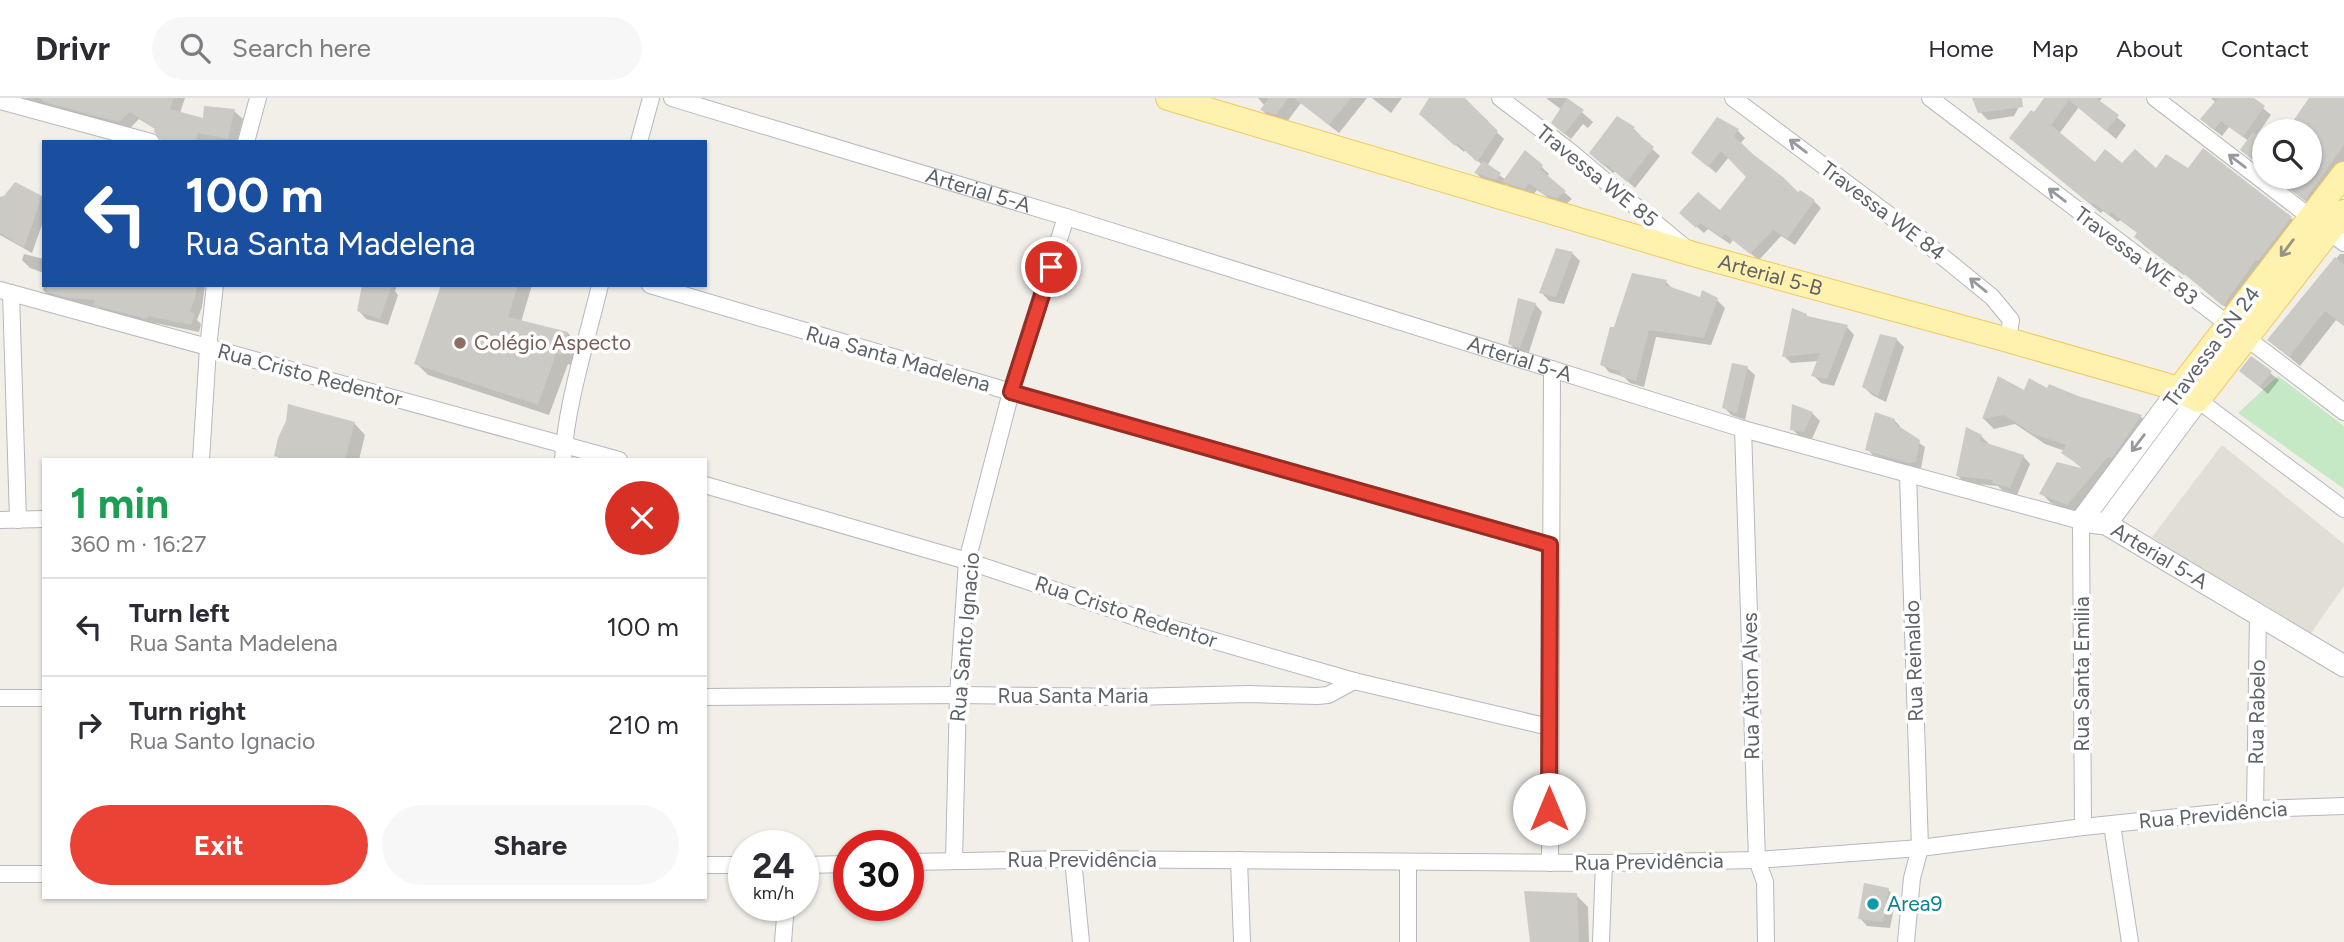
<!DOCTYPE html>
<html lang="en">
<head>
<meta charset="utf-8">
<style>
	body { margin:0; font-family:Figtree,sans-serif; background:#f7f7f7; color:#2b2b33; height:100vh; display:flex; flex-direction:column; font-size:26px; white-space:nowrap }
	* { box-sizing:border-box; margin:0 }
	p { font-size:23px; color:#7c7c81 }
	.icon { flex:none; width:38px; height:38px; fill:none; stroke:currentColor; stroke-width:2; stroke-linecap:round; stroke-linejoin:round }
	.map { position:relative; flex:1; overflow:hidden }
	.side { position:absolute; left:42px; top:360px; width:665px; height:441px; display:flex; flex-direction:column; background:#fff; border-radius:0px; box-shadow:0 2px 5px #0004 }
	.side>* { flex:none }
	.banner { position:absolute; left:42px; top:42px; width:665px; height:147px; border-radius:0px; box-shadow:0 2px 5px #0004; background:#1a4fa0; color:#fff; overflow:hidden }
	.buttons { position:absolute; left:2252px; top:21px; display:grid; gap:14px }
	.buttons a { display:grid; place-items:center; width:70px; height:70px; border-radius:50%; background:#fff; box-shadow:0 2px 5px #0004; font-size:35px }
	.speed { position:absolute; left:728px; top:732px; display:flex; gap:14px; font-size:35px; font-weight:700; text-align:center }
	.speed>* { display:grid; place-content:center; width:91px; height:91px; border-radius:50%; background:#fff; box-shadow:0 2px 5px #0004; line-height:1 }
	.speed small { font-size:18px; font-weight:400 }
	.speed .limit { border:10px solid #d22; background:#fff; color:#111 }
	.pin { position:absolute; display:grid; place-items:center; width:60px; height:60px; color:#fff; margin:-30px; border:4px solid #fff; border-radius:50%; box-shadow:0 2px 7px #0007 }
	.me { position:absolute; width:77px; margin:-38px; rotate:0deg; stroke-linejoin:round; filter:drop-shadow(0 0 5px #0008) }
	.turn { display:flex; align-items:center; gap:24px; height:147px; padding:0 28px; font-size:32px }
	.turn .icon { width:91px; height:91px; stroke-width:2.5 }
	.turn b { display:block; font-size:49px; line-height:60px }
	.round { display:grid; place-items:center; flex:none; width:74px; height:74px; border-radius:37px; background:#f7f7f7 }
	.head { display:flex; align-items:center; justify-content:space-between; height:119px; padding:0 28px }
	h1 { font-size:42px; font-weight:700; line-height:52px; color:#1e9e55 }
	.primary-button { display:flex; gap:14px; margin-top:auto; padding:14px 28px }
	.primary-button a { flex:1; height:80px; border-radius:42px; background:#ea4335; color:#fff; font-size:28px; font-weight:700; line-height:80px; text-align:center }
	.primary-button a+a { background:#f7f7f7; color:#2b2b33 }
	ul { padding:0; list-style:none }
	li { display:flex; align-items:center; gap:21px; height:98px; padding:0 28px; border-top:2px solid #e1e1e2 }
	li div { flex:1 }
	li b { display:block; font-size:26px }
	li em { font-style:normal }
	header { display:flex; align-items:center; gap:42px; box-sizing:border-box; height:98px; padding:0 35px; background:#fff; border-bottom:2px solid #e1e1e2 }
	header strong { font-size:33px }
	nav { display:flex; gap:38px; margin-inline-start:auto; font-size:24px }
	.search { width:490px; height:63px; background:#f7f7f7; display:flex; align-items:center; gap:18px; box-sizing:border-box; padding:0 24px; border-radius:38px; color:#7c7c81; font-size:26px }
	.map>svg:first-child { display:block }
	.education { fill:#e1ded6 }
	.green { fill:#c5e8c5 }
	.shadow { fill:#0003 }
	.building { fill:#cccac5 }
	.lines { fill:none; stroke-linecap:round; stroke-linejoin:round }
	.street-casing { stroke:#b5b8bc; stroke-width:18 }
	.secondary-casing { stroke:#b6babf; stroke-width:23 }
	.primary-casing { stroke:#f2c960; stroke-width:26 }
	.street { stroke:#fff; stroke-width:16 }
	.secondary { stroke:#fff; stroke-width:21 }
	.primary { stroke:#fff2af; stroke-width:24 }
	.oneway { stroke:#979a9d }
	.oneway2 { stroke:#979581 }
	.route-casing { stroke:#982c22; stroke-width:18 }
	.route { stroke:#ea4335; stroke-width:12 }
	.education-dot { fill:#8d6e63; stroke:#fff; stroke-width:2.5 }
	.culture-dot { fill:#0f9aa8; stroke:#fff; stroke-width:2.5 }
	.labels { text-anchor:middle; stroke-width:7; stroke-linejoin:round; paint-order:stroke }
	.street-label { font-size:21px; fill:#5f6368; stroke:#fff }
	.education-label { font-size:21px; fill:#785e54; stroke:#fff; text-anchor:start }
	.culture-label { font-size:21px; fill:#0d838f; stroke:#fff; text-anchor:start }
</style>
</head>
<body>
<header>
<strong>Drivr</strong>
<div class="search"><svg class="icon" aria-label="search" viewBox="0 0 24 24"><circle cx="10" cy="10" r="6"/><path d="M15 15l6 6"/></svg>Search here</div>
<nav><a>Home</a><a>Map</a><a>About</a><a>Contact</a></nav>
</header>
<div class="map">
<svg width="2344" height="844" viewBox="0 0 2344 844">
	<rect width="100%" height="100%" fill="#f1efe8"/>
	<!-- education -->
	<polygon class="education" points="2222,347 2344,446 2344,488 2307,541 2152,439"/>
	<!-- green -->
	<polygon class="green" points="2278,278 2344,328 2344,391 2238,315"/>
	<!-- shadow -->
	<g class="shadow">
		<polygon points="24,0 185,0 180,15 205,22 234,13 243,21 237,44 207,42 206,44 166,44 157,32 139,21 128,32 54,12 47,7 45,9 34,6"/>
		<polygon points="1258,0 1367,0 1339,35 1301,5 1286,25 1271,21 1262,12 1265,8"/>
		<polygon points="1372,0 1402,0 1391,15"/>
		<polygon points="1431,0 1464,1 1488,23 1487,25 1504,41 1487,68 1506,82 1526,54 1549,76 1547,79 1572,101 1565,107 1553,103 1537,92 1533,97 1512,91 1506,86 1504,89 1483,82 1476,75 1482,67 1466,51 1464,54 1429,24"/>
		<polygon points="1546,0 1566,0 1593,24 1588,30 1583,26 1571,41 1559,31 1562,12"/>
		<polygon points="1974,0 2020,0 2020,7 2014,18 1988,22 1980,14"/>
		<polygon points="2047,0 2102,0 2099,4 2126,27 2116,41 2079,9 2059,36 2095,66 2123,67 2156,73 2188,72 2291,120 2300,129 2233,215 2185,176 2184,177 2145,148 2136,139 2139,136 2120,122 2118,124 2103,113 2101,115 2024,52"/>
		<polygon points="2211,0 2251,0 2271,17 2256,38 2264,45 2264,69 2259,64 2249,43 2229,29 2222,38 2209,28 2215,4"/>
		<polygon points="2311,0 2344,0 2344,83 2321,115 2274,79 2310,79 2310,33 2288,33"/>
		<polygon points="1718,21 1738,33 1745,40 1740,46 1798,96 1814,103 1821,110 1795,147 1781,138 1759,162 1733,142 1730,146 1708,131 1704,135 1689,122 1720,115 1748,79 1729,59 1716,75 1701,62"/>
		<polygon points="1634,31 1641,38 1640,40 1660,58 1635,90 1616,73 1613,75 1599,63"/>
		<polygon points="16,86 42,99 44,93 44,121 32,155 0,137 0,101 5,99"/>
		<polygon points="1557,152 1573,156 1580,163 1564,206 1549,203 1542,195"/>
		<polygon points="24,156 44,161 44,175 30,170 22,162"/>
		<polygon points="2340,156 2344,156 2344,228 2336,222 2300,268 2269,242"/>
		<polygon points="1666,184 1674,192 1701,202 1717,202 1725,210 1711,247 1656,239 1644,289 1630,285 1624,279 1609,274 1602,266 1615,231"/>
		<polygon points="44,187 205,187 202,209 197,222 201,226 199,234 155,225 154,228 103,214 98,209 78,207 51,200 43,192"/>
		<polygon points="363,187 397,187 395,193 398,197 388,227 366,221 359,213"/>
		<polygon points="442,187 532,187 521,224 568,235 579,247 572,267 568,266 549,317 428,277 416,265"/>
		<polygon points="1535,206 1542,214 1528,257 1518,254 1510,246"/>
		<polygon points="1809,220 1847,229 1854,237 1834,288 1821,285 1813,277 1819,263 1791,265 1784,258"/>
		<polygon points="1896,241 1904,249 1886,304 1872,297 1864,289"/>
		<polygon points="2251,260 2279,282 2268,296 2241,273"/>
		<polygon points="1747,270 1755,277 1745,322 1731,317 1724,309"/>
		<polygon points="1998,280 2025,295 2048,292 2141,319 2151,328 2077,416 2051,405 2041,395 2084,372 2064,355 2065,353 2045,346 2015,326 1994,331 1984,321"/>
		<polygon points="1812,315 1820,323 1812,341 1800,339 1792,331"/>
		<polygon points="1894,322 1900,328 1899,331 1925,349 1921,370 1915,370 1873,357 1867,351"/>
		<polygon points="354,325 365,337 359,362 281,362 276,357"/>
		<polygon points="1981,338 1989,346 2023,358 2030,366 2017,397 2002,392 1998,388 1965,385 1957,377"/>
		<polygon points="1888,792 1896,800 1890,830 1867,828 1860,820"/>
		<polygon points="1526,795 1576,797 1588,809 1589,844 1532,844"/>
	</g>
	<!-- building -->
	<g class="building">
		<polygon points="39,0 174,0 170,11 203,20 204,8 235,11 228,41 198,35 196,44 168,44 161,42 154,34 155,30 130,14 119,24 44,4"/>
		<polygon points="1269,0 1288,0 1276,17 1260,12"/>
		<polygon points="1294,0 1351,0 1329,27"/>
		<polygon points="1429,0 1465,0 1498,33 1477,64 1457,45 1455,48 1419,16"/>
		<polygon points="1567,0 1584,12 1564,36 1551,25"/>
		<polygon points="1972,0 2022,0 2023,9 1978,15"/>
		<polygon points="2044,0 2096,0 2119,17 2106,33 2069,2 2051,27 2095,64 2105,51 2122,65 2135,51 2156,70 2166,56 2188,70 2203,50 2292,119 2258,163 2256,162 2223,208 2176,169 2174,170 2134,139 2137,134 2111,114 2109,117 2093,105 2092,107 2009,40 2031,12 2034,14"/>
		<polygon points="2218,0 2254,0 2265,8 2243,39 2221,23 2214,32 2200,21"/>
		<polygon points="2309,0 2344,0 2344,47 2305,102 2275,79 2310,79 2310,33 2286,33"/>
		<polygon points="1617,18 1635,29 1633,32 1654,49 1627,84 1607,67 1605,69 1589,55"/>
		<polygon points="1717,19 1739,31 1734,38 1754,57 1783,79 1798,94 1800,92 1815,102 1787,141 1773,132 1750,156 1725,136 1722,139 1700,125 1696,130 1679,115 1698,94 1720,112 1746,79 1721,53 1708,69 1691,55"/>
		<polygon points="2253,34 2264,43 2264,71 2240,52"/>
		<polygon points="1525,52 1543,67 1540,71 1566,93 1557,100 1543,96 1529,85 1525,91 1502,84"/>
		<polygon points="1483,63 1501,75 1496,82 1474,75"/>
		<polygon points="15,84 42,98 24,150 0,135 0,99 4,98"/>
		<polygon points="1556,150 1573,154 1556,199 1539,195"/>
		<polygon points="2335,159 2344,166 2344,228 2325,213 2289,259 2267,242"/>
		<polygon points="1632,175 1667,182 1665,187 1700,199 1702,192 1718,200 1704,240 1649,232 1636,283 1620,278 1621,274 1600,267 1610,229 1614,229"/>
		<polygon points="47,187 197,187 195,201 190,213 195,216 191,227 148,218 147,221 93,207 95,202 68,200 47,194"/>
		<polygon points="362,187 392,187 380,221 357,213"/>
		<polygon points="441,187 518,187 508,219 568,234 561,257 556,256 538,307 414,266"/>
		<polygon points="1518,200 1536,205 1520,250 1508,246"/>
		<polygon points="1792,210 1807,216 1807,218 1848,227 1827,281 1811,278 1820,255 1782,259"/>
		<polygon points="1880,236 1897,240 1878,298 1862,289"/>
		<polygon points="2251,258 2272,273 2260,289 2239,273"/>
		<polygon points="1732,265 1748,268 1737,315 1722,310"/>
		<polygon points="1998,278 2024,292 2029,280 2047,290 2049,286 2078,298 2142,317 2112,360 2108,359 2067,407 2039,396 2057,364 2085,371 2061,355 2066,347 2033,336 2004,317 1982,321"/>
		<polygon points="288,306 355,324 345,362 291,362 274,358 278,340 286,323"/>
		<polygon points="1792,306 1813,314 1804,334 1790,332"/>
		<polygon points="1875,314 1895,321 1894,325 1920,342 1916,364 1908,365 1865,352"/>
		<polygon points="1966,329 1982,337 1980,343 2024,357 2010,390 1992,385 1993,382 1956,378"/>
		<polygon points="1864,785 1889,790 1883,824 1858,821"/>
		<polygon points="1524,793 1577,795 1579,844 1530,844"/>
	</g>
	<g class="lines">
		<defs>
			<g id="street">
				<path id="s1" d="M 672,0 L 1066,119 L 1743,331 L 2081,423 L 2083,729"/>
				<polyline points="1500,0 1567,51 1683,148"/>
				<polyline points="1733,0 1917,138 1992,199 2011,222 2008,242"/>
				<polyline points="1930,0 2344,314"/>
				<polyline points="2155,0 2344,145"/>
				<polyline points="0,3 151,44"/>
				<polyline points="246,44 258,0"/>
				<polyline points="639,44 651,0"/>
				<polyline points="650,187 1011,294 1550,447"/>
				<polyline points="0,192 619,362"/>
				<polyline points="11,195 18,422"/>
				<polyline points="2198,302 2344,411"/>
				<polyline points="1743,331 1757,762 1765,784 1766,844"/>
				<polyline points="201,362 208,250 215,187"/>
				<path d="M 563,362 C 566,306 587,242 600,187"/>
				<polyline points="705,387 967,463 1156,526 1354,583 1549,629"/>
				<polyline points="0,422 44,421"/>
				<polyline points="705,599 958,597 1132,599 1248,596 1317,598 1328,597 1354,583"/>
				<polyline points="0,600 44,600"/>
				<polyline points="2255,711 2258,516"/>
				<polyline points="2112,727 2130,844"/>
				<polyline points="1073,761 1081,844"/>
				<polyline points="1239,762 1242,844"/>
				<polyline points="954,763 958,597 967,463 1011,294 1066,119"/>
				<polyline points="908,764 1073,761 1604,765 1757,762 1920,750 2083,729 2255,711 2344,708"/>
				<polyline points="1408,764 1408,844"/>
				<polyline points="1550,765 1552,271"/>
				<polyline points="705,767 744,767"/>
				<polyline points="803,767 849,766"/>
				<polyline points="0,776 44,776"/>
				<polyline points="783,844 786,807"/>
				<polyline points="1601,844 1604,765"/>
				<polyline points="1906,844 1912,780 1920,750 1908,376"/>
			</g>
			<g id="secondary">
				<path id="s2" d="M 2179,291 L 2081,423 L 2106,426 L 2344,568"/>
				<polyline points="2106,426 2198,302"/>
			</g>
			<g id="primary">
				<path id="s3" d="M 1168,0 L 1693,156 L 2008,242 L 2179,291 L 2198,302 L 2344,114"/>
				<polyline points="2179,291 2344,76"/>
			</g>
		</defs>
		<!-- street casing -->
		<use href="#street" class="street-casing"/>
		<!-- secondary casing -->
		<use href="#secondary" class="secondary-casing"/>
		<!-- primary casing -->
		<use href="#primary" class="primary-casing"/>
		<!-- street -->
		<use href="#street" class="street"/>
		<!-- secondary -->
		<use href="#secondary" class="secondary"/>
		<!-- primary -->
		<use href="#primary" class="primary"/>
	</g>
	<!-- one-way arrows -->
	<defs><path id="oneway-shaft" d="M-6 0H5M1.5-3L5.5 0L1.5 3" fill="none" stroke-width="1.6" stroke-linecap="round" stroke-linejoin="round" transform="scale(1.75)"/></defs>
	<g class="oneway">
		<use href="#oneway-shaft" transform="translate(1798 48) rotate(-143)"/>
		<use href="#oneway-shaft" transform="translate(2237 63) rotate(-143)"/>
		<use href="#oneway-shaft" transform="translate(2057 97) rotate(-143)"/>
		<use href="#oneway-shaft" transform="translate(1978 187) rotate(-141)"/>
		<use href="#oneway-shaft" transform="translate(2138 345) rotate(127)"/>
	</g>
	<use class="oneway2" href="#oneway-shaft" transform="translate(2287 150) rotate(127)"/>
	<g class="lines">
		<defs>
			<polyline id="route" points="1051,169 1011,294 1550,447 1549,711"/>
		</defs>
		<!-- route casing -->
		<use href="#route" class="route-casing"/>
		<!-- route -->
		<use href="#route" class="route"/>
	</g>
	<!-- markers -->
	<circle class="education-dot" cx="460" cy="245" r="7"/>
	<circle class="culture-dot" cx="1873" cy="806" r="7"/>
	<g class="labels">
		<!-- street labels -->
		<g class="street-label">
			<text transform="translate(1597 78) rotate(39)" y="7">Travessa WE 85</text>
			<text dy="7" stroke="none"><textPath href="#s1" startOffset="320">Arterial 5-A</textPath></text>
			<text transform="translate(1883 113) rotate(37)" y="7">Travessa WE 84</text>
			<text transform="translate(2136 158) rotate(37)" y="7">Travessa WE 83</text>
			<text dy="7" stroke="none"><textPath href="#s3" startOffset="628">Arterial 5-B</textPath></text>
			<text transform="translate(2212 249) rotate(-53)" y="7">Travessa SN 24</text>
			<text transform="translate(898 261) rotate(16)" y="7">Rua Santa Madelena</text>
			<text dy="7" stroke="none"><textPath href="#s1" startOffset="887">Arterial 5-A</textPath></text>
			<text transform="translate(310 277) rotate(15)" y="7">Rua Cristo Redentor</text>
			<text dy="7" stroke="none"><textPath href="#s2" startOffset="252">Arterial 5-A</textPath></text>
			<text transform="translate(1126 514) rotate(18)" y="7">Rua Cristo Redentor</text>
			<text transform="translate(965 539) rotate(-85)" y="7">Rua Santo Ignacio</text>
			<text transform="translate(1914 563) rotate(-92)" y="7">Rua Reinaldo</text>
			<text transform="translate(2082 576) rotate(-90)" y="7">Rua Santa Emilia</text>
			<text transform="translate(1751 588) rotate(-91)" y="7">Rua Aiton Alves</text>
			<text x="1073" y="605">Rua Santa Maria</text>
			<text transform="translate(2257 614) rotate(-89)" y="7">Rua Rabelo</text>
			<text transform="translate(2213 717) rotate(-5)" y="7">Rua Previdência</text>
			<text x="1082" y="769">Rua Previdência</text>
			<text transform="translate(1649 764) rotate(-1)" y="7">Rua Previdência</text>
		</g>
		<!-- education labels -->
		<g class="education-label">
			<text x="474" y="252">Colégio Aspecto</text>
		</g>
		<!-- culture labels -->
		<g class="culture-label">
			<text x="1887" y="813">Area9</text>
		</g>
	</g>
</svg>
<div class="buttons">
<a><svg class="icon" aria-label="search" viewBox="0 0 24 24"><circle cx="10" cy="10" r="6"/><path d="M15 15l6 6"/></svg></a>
</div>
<div class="speed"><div>24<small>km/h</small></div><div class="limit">30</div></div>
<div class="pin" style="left:1051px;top:169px;background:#d93025"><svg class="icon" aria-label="arrive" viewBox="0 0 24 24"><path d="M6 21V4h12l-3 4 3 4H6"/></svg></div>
<svg class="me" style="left:1549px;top:711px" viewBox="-20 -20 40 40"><circle r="19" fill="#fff"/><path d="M0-13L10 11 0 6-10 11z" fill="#ea4335"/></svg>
<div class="banner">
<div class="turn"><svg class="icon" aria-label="left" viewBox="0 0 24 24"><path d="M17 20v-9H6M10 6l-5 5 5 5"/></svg><div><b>100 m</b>Rua Santa Madelena</div></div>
</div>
<section class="side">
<div class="head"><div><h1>1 min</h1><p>360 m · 16:27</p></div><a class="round" style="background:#d93025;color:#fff"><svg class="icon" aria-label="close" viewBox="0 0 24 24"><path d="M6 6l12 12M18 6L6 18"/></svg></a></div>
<ul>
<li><svg class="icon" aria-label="left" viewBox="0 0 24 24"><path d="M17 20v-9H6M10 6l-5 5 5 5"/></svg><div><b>Turn left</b><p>Rua Santa Madelena</p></div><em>100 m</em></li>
<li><svg class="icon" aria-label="right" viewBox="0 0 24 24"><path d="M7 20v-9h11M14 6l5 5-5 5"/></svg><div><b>Turn right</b><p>Rua Santo Ignacio</p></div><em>210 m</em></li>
</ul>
<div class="primary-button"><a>Exit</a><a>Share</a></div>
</section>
</div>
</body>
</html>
